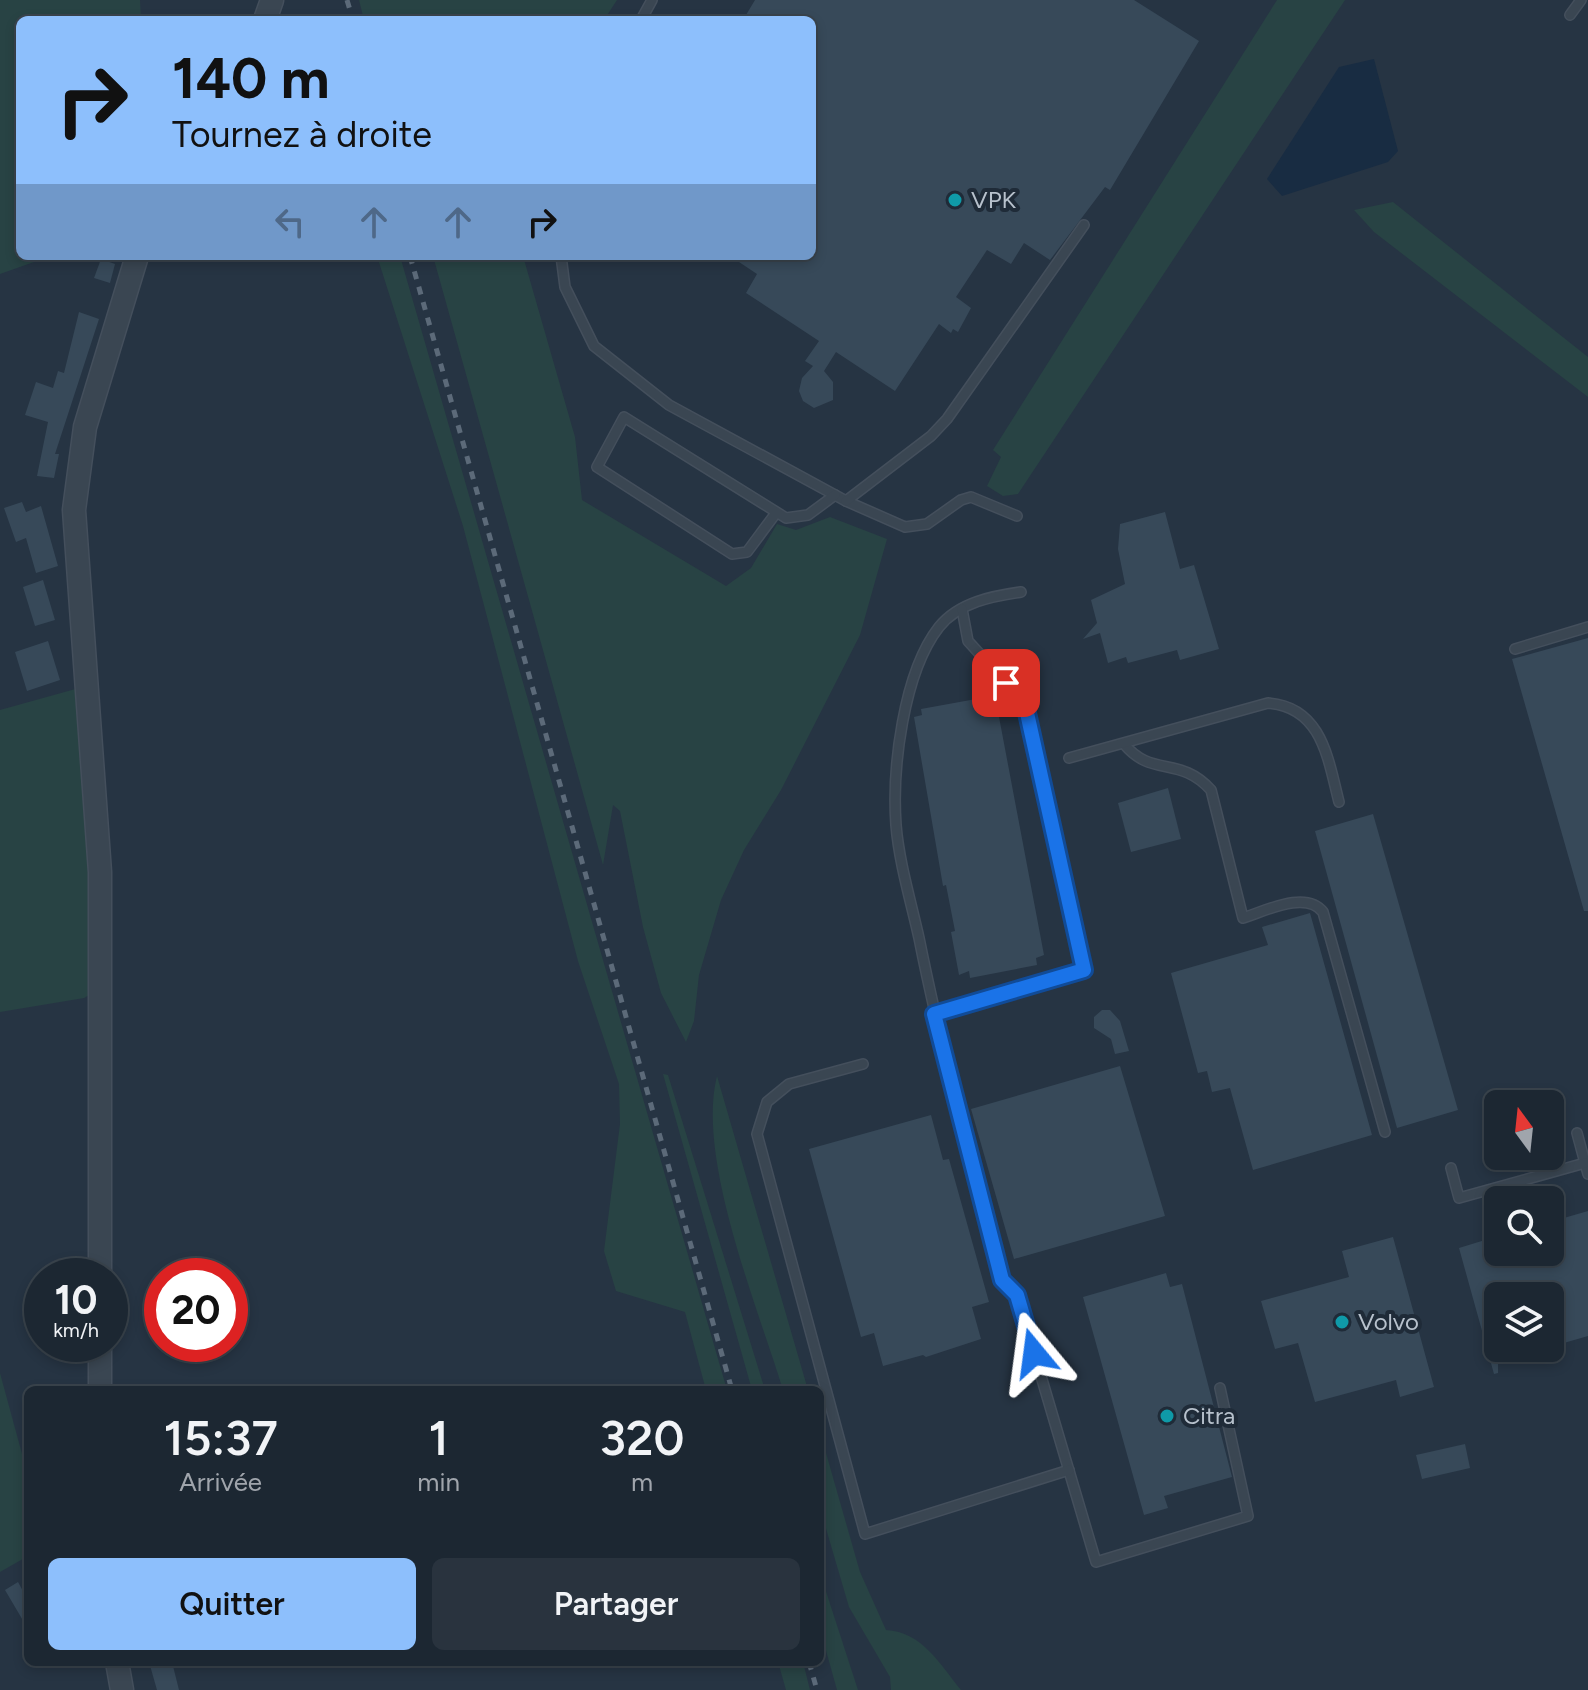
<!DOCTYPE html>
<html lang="fr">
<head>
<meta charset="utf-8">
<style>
	body { margin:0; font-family:Figtree,sans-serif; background:#29333e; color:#f1f3f6; height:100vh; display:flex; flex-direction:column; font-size:30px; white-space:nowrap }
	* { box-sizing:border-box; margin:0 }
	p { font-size:26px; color:#a0a5ac }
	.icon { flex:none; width:44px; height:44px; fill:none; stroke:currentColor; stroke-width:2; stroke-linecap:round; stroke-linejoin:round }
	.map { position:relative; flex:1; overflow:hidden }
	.details { position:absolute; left:24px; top:1386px; width:800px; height:280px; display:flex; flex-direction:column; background:#1c2732; border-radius:12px; box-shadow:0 4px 12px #0003,0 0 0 2px #3a444d }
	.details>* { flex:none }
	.top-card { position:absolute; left:16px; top:16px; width:800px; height:244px; border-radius:12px; box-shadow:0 4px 12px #0003,0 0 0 2px #3a444d; background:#8dbffc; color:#111; overflow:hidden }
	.needle { width:52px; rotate:345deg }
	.tools { position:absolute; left:1484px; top:1090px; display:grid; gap:16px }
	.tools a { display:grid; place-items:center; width:80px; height:80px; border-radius:12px; background:#1c2732; box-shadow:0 4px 12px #0003,0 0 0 2px #3a444d; font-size:40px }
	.speed { position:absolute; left:24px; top:1258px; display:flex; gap:16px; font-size:40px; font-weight:700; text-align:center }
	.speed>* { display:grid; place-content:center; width:104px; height:104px; border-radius:50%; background:#1c2732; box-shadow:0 4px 12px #0003,0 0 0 2px #3a444d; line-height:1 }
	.speed small { font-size:20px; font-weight:400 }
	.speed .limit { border:12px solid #d22; background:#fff; color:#111 }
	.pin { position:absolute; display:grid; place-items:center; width:68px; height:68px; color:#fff; margin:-34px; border-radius:16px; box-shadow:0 4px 12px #0006 }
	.me { position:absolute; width:88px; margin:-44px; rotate:344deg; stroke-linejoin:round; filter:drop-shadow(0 0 6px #0008) }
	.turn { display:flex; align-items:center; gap:28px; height:168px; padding:0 24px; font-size:36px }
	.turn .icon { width:104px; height:104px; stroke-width:2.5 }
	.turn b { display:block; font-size:56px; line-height:68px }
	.lanes { display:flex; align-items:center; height:76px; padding:0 24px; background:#0003; justify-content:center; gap:40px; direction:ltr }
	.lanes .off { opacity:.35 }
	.eta { display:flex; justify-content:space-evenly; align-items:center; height:136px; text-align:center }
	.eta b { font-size:48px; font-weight:600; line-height:56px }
	.button { display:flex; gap:16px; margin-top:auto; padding:16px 24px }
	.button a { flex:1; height:92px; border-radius:12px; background:#8dbffc; color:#111; font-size:32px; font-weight:600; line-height:92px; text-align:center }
	.button a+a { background:#29333e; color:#f1f3f6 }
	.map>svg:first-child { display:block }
	.green { fill:#284344 }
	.water { fill:#182c42 }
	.building { fill:#374959 }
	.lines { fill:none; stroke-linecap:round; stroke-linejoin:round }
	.service-casing { stroke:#444f5c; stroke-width:12 }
	.tertiary-casing { stroke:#444f5c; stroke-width:25 }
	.service { stroke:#3a4652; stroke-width:9 }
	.tertiary { stroke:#3a4652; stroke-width:22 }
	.rail { stroke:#5c6a79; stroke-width:5; stroke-dasharray:8 8; stroke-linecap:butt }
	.route-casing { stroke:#114b97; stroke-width:20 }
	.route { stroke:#1a73e8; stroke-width:14 }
	.culture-dot { fill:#0f9aa8; stroke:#1f2b38; stroke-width:3 }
	.labels { text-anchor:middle; stroke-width:8; stroke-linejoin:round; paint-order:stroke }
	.poi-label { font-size:24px; fill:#b7c1cc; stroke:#1f2b38; text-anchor:start }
</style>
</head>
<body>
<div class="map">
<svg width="1588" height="1690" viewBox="0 0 1588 1690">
	<rect width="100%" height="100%" fill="#263443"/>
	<!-- green -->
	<g class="green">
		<polygon points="0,0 140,0 141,20 20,20 20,256 51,256 0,274"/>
		<polygon points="359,0 617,0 604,20 364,20"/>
		<polygon points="1277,0 1345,0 1018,494 1003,496 987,486 1001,457 993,450"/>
		<polygon points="1393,202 1588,357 1588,397 1374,232 1354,210"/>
		<polygon points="377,256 400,256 727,1390 706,1390 685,1312 616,1291 604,1251 620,1124 619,1084 578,961 463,526"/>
		<polygon points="433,256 523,256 575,437 582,500 726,586 751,568 777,524 796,530 830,517 887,539 860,635 781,790 744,850 721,900 699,975 694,1021 686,1042 661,993 643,927 620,811 613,805 603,865"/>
		<polygon points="79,688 89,806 93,993 84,998 0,1012 0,710"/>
		<polygon points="663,1074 668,1075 765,1390 752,1390"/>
		<path d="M 717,1076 L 808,1390 L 783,1390 C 758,1308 696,1158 717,1076 Z"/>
		<polygon points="0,1373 28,1476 28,1556 0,1572"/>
		<path d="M 820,1432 L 860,1572 L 886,1630 C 922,1632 939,1663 961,1690 L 891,1690 L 890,1677 L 849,1607 L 820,1508 Z"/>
		<polygon points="820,1573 858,1690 837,1690 820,1629"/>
		<polygon points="778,1662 803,1662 810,1690 786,1690"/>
	</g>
	<!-- water -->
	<polygon class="water" points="1374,59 1398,151 1388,162 1282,196 1267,179 1339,67"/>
	<!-- building -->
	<g class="building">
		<polygon points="755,0 1134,0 1199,41 1110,190 1105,187 1050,260 1024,243 1011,264 987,250 956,297 971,308 958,332 953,329 951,333 939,324 895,391 836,352 824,371 833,382 833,400 814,408 803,401 799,391 802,378 813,366 805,361 819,341 746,293 757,274 730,256 812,256 812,20 743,20"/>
		<polygon points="101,259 115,264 110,283 94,278"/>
		<polygon points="79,312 99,319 55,454 59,454 54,478 37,476 48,422 25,415 36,382 53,388 58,371 64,373"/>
		<polygon points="22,502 26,512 41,506 58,566 36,573 26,538 16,542 4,508"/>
		<polygon points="1165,512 1180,569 1194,565 1219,649 1180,660 1177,650 1128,663 1126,657 1108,663 1100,633 1083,639 1097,623 1091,600 1125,584 1118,549 1120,524"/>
		<polygon points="43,580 55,620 35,626 23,587"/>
		<polygon points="1588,638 1588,911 1584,911 1512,659"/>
		<polygon points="48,641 60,680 27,691 15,652"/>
		<polygon points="987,697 988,702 996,701 1044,955 1036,958 1037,965 970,978 969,971 959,975 951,932 955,931 946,885 943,886 914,717 922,715 921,709"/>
		<polygon points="1168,788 1181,839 1131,852 1118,803"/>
		<polygon points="1373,814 1458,1110 1397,1128 1315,831"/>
		<polygon points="1310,913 1372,1135 1253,1170 1230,1088 1212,1092 1207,1071 1198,1073 1171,973 1268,945 1262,927"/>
		<polygon points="1102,1010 1110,1010 1120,1021 1129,1051 1115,1054 1111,1039 1094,1028 1094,1017"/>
		<polygon points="1120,1066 1165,1216 1014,1259 971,1109"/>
		<polygon points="931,1115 943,1160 949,1159 989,1302 972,1307 981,1339 926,1357 923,1355 883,1366 874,1333 861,1337 809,1149"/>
		<polygon points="1588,1211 1588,1336 1550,1347 1550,1296 1498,1296 1498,1348 1533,1348 1534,1352 1498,1362 1498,1373 1494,1374 1459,1248 1498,1236 1498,1252 1550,1252 1550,1222"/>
		<polygon points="1393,1237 1434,1387 1400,1397 1396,1380 1315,1402 1298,1343 1275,1349 1261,1301 1349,1277 1342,1251"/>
		<polygon points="1166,1273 1170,1287 1182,1284 1232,1477 1164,1496 1168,1508 1144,1515 1083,1297"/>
		<polygon points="1465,1444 1470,1468 1422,1479 1416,1455"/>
		<polygon points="18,1582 28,1600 28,1629 5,1590"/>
		<polygon points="149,1662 172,1662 179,1690 157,1690"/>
	</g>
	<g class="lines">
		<defs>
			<g id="service">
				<polyline points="1570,15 1581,0"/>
				<polyline points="641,20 652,0"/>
				<polyline points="561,256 565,287 594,346 669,405 846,501 905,527 927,524 961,500 971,497 1017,516"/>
				<polyline points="846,501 931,436 947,419 1084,225"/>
				<polyline points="776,513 747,552 732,554 597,467 624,417 786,518 808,515 835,495"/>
				<path d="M 1021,592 C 993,596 959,602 939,627 C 903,673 892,769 896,825 C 899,862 911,902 919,938 C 942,1053 973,1166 1002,1280 L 1017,1295 L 1096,1562 L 1248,1516 L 1220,1388"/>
				<polyline points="1515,649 1588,627"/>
				<path d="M 1124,744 C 1152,778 1179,755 1211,790 L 1243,918 C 1265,911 1306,890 1323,912 L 1385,1132"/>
				<path d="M 1069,758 L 1268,703 C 1322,707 1328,759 1339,802"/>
				<polyline points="934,1014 1084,970 1025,704 968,641 962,609"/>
				<polyline points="863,1064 789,1084 767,1102 757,1134 865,1534 1069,1470"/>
				<polyline points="1577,1133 1588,1174"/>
				<polyline points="1451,1168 1459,1198 1585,1163"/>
			</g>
			<g id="tertiary">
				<polyline points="265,20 272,0"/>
				<polyline points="100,1276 100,872 74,510 85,427 137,256"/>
				<polyline points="100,1344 100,1390"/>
				<polyline points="117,1662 122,1690"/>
			</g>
		</defs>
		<!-- service casing -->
		<use href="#service" class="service-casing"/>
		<!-- tertiary casing -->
		<use href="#tertiary" class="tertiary-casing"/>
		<!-- service -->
		<use href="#service" class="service"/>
		<!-- tertiary -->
		<use href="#tertiary" class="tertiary"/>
		<!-- rail -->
		<g class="rail">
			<polyline points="347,0 353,20"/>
			<polyline points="410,256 732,1390"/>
			<polyline points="809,1662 817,1690"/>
		</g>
	</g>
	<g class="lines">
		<defs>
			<polyline id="route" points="1006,683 1025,704 1084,970 934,1014 1002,1280 1017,1295 1034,1353"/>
		</defs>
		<!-- route casing -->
		<use href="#route" class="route-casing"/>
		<!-- route -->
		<use href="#route" class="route"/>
	</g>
	<!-- markers -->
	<g class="culture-dot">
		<circle cx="955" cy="200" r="8"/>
		<circle cx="1342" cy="1322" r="8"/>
		<circle cx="1167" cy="1416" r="8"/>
	</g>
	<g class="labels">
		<!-- poi labels -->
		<g class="poi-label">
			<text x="971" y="208">VPK</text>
			<text x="1358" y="1330">Volvo</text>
			<text x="1183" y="1424">Citra</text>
		</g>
	</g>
</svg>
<div class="tools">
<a><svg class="needle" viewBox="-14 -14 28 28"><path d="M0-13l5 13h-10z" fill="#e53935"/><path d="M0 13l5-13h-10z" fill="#a0a5ac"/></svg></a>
<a><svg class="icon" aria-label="search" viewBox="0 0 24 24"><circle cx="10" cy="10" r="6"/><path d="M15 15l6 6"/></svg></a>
<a><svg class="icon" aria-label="layers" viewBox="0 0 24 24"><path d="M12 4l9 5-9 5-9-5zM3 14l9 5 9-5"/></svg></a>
</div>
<div class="speed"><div>10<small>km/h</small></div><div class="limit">20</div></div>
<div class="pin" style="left:1006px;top:683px;background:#d93025"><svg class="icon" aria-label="arrive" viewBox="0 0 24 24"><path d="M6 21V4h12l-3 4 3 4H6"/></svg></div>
<svg class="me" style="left:1034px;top:1353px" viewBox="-20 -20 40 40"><path d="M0-17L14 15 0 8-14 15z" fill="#1a73e8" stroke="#fff" stroke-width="4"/></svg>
<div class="top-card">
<div class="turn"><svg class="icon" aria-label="right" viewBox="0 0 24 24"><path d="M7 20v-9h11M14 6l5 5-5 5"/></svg><div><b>140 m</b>Tournez à droite</div></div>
<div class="lanes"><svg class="icon off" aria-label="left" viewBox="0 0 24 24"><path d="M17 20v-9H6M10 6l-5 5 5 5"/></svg><svg class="icon off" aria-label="ahead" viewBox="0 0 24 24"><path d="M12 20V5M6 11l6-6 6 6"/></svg><svg class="icon off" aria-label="ahead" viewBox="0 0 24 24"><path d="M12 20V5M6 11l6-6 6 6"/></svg><svg class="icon" aria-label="right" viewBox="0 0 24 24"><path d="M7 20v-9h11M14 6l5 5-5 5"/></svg></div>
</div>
<section class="details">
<div class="eta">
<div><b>15:37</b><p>Arrivée</p></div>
<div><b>1</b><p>min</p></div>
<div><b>320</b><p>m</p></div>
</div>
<div class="button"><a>Quitter</a><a>Partager</a></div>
</section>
</div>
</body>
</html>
